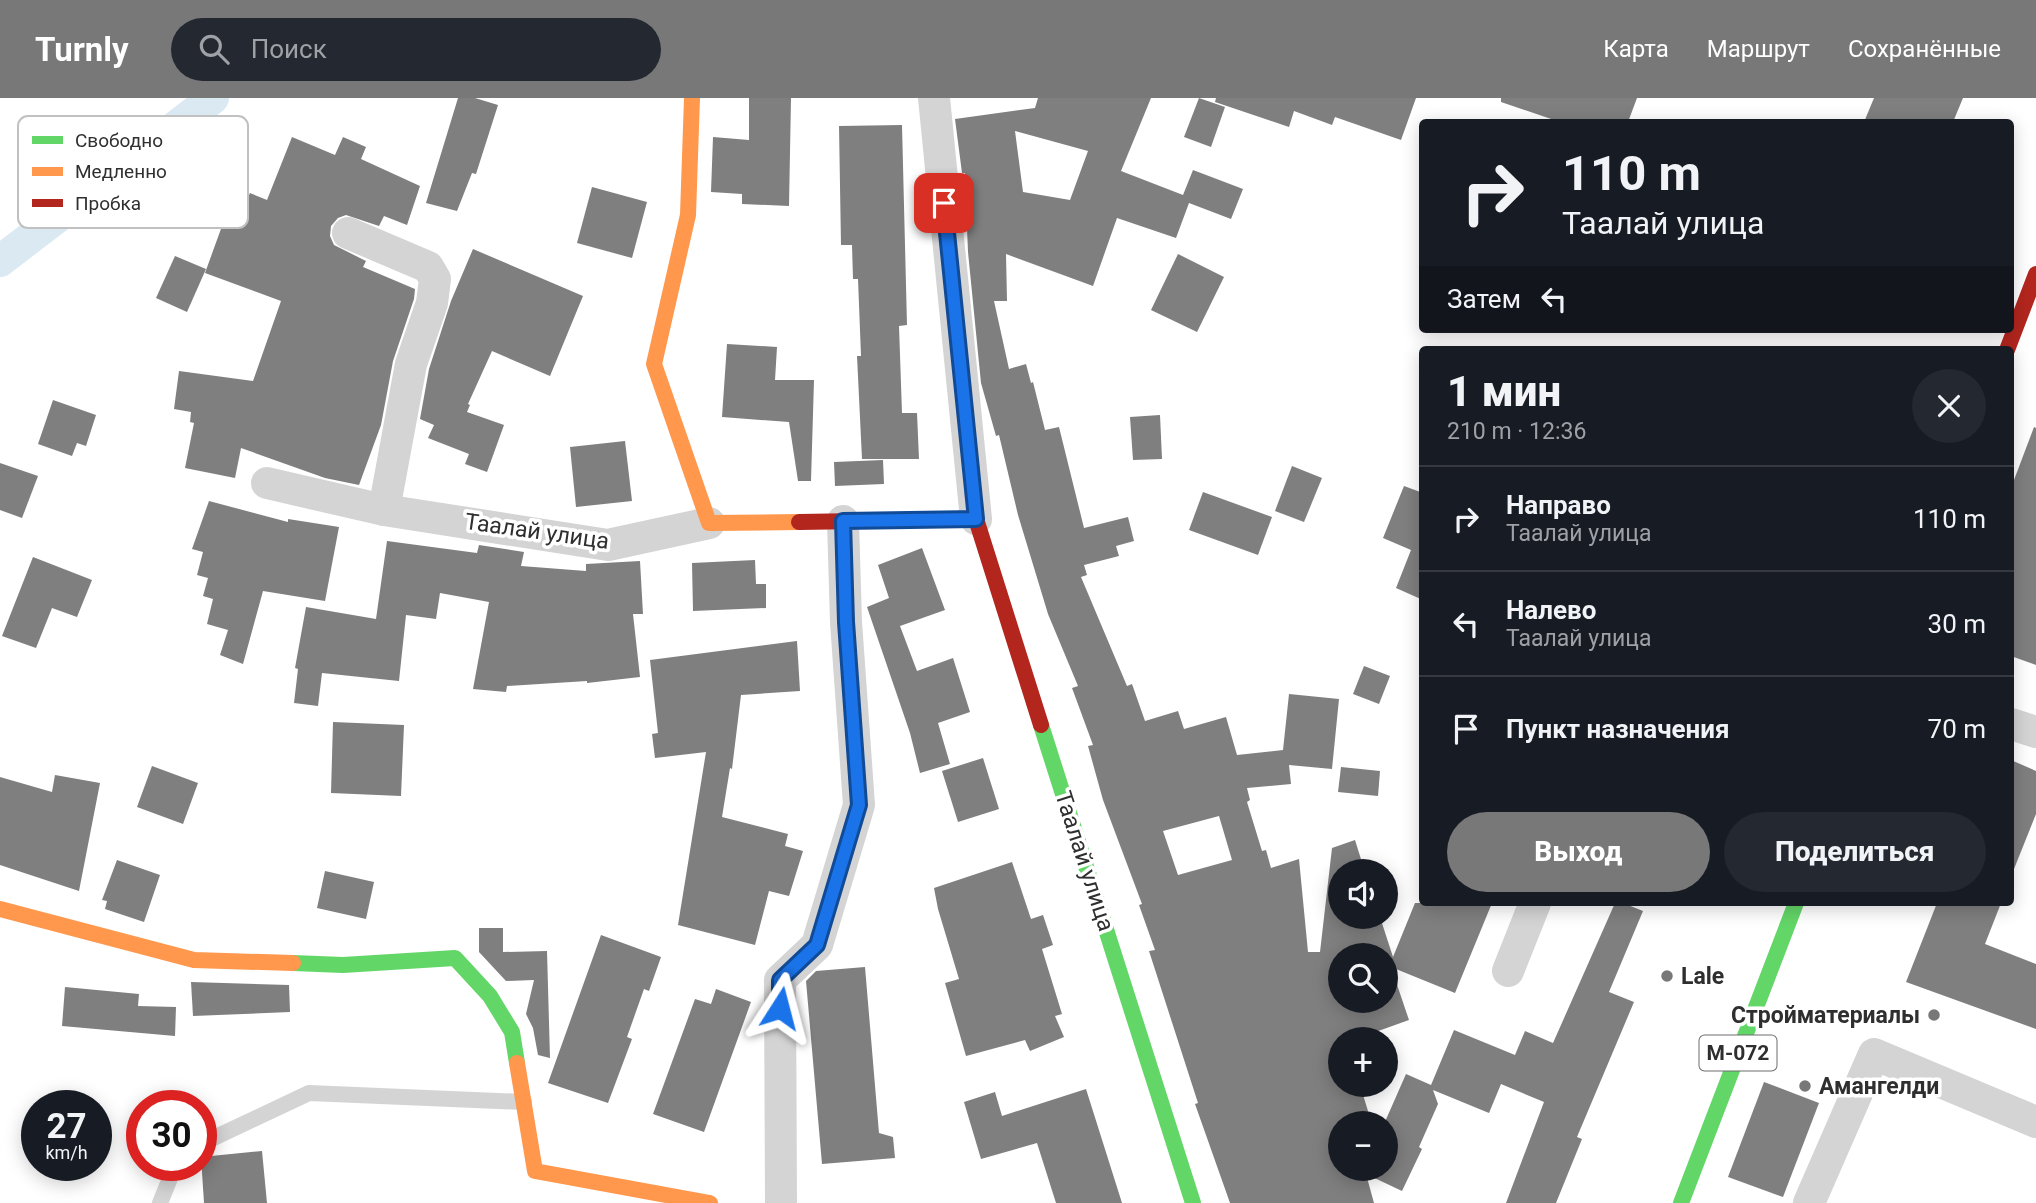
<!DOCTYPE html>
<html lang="ru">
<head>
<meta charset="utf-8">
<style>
	body { margin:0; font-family:Roboto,sans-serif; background:#242831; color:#f1f3f6; height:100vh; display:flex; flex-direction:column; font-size:26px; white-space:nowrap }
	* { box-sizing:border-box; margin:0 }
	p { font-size:23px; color:#9ea1a6 }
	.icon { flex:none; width:38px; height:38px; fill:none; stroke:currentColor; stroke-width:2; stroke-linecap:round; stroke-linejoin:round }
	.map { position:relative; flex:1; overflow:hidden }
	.details { position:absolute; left:1419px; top:248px; width:595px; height:560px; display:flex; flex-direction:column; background:#171b24; border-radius:7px; box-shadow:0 4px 18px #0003 }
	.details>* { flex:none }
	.top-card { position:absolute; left:1419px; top:21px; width:595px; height:214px; border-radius:7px; box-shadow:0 4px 18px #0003; background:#171b24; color:#f1f3f6; overflow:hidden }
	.controls { position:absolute; left:1328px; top:761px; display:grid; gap:14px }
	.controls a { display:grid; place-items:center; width:70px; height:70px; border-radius:50%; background:#171b24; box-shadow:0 4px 18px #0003; font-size:35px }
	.speed { position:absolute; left:21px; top:992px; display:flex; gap:14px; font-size:35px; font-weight:700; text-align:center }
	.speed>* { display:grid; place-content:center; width:91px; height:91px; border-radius:50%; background:#171b24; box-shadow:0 4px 18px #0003; line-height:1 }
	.speed small { font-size:18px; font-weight:400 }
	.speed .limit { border:10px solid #d22; background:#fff; color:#111 }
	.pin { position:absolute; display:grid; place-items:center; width:60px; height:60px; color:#fff; margin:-30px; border-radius:14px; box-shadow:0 4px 10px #0006 }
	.me { position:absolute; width:77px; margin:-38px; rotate:9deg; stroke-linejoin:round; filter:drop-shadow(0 0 5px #0008) }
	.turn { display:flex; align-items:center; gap:24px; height:147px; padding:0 28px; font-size:32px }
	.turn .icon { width:91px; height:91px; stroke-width:2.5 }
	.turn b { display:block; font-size:49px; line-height:60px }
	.then { display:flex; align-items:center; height:66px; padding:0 28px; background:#0003; gap:14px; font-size:26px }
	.round { display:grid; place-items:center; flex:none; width:74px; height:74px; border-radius:37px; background:#242831 }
	.head { display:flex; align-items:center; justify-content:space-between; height:119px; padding:0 28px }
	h1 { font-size:42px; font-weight:800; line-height:52px }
	.action { display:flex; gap:14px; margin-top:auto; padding:14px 28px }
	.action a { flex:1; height:80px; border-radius:42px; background:#787878; color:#fff; font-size:28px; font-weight:800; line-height:80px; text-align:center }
	.action a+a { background:#242831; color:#f1f3f6 }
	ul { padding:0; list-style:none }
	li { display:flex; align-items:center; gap:21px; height:105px; padding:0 28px; border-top:2px solid #363941 }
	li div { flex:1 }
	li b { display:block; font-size:26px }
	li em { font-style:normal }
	header { display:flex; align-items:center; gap:42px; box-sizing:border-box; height:98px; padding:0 35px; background:#787878; color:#fff }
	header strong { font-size:33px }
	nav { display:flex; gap:38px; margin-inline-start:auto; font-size:24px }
	.search { width:490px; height:63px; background:#242831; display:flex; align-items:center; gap:18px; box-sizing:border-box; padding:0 24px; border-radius:38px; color:#9ea1a6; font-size:26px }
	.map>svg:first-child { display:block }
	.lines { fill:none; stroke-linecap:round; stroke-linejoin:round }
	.canal { stroke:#dae9f2; stroke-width:32 }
	.building { fill:#7f7f7f; fill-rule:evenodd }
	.lane { stroke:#d4d4d4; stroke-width:16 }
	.street { stroke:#d4d4d4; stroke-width:32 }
	.fast { stroke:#63d668; stroke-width:16 }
	.slow { stroke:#ff974d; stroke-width:16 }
	.jam { stroke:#b3261e; stroke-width:16 }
	.route-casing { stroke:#114b97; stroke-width:18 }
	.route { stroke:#1a73e8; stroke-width:12 }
	.poi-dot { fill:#787878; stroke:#fff; stroke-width:2.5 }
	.labels { text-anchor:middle; stroke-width:7; stroke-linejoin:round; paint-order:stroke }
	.shield { fill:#fff; stroke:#6d6d6d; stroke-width:2 }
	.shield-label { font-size:21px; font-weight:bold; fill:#2f2f2f }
	.street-label { font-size:23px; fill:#2f2f2f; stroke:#fff }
	.poi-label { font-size:23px; font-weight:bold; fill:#2f2f2f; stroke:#fff; text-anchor:start }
	.key { fill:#fff; stroke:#c1c1c1; stroke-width:2 }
	.key-label { font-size:19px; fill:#2f2f2f }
</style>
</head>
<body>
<header>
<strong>Turnly</strong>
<div class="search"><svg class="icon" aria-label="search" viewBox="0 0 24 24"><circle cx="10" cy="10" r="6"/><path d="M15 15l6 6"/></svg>Поиск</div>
<nav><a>Карта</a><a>Маршрут</a><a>Сохранённые</a></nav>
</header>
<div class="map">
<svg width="2036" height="1105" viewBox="0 0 2036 1105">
	<rect width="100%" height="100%" fill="#fff"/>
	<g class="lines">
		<!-- canal -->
		<polyline class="canal" points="0,163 213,0"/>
	</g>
	<!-- building -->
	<g class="building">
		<polygon points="458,0 475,0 498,7 476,76 472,75 457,113 426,105"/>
		<polygon points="749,0 791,0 789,108 742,106 742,96 711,94 713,39 749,42"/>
		<path d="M 1038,0 L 1151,0 L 1121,73 L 1183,97 L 1193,72 L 1243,91 L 1231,121 L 1189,105 L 1176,140 L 1117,120 L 1093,188 L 1006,156 L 1007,203 L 994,203 L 1009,271 L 1026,266 L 1031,285 L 1033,284 L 1045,332 L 1059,329 L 1084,430 L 1128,419 L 1134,443 L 1116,448 L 1119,458 L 1084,467 L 1087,477 L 1081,479 L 1127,588 L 1132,586 L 1145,623 L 1178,613 L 1184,631 L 1226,619 L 1237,657 L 1283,652 L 1289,596 L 1339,601 L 1332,671 L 1289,667 L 1291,686 L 1247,690 L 1250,702 L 1247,704 L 1262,753 L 1266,752 L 1271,770 L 1299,761 L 1308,854 L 1320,854 L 1332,750 L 1355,742 L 1365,774 L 1340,774 L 1340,819 L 1380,819 L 1393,859 L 1415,805 L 1492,805 L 1455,895 L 1391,869 L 1409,922 L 1353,942 L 1340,942 L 1340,987 L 1360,987 L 1372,1026 L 1340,1026 L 1340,1071 L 1386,1071 L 1386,1026 L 1384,1026 L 1406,976 L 1431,987 L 1454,932 L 1515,957 L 1525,933 L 1553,945 L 1615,805 L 1623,805 L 1643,813 L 1609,894 L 1634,904 L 1577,1039 L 1582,1041 L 1556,1105 L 1506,1105 L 1544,1004 L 1501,986 L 1489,1015 L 1433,992 L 1438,1006 L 1419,1049 L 1422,1051 L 1402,1093 L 1366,1076 L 1374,1105 L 1230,1105 L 1195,1006 L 1198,1005 L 1149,853 L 1155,852 L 1139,807 L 1142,806 L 1103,702 L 1088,648 L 1093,647 L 1072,590 L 1078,588 L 1048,516 L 1018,417 L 999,337 L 996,338 L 981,285 L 968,154 L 967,130 L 971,129 L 965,75 L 962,75 L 955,21 L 1035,10 ZM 1015,33 L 1088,53 L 1070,102 L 1023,94 ZM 1219,718 L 1232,762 L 1178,777 L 1163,733 ZM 1340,858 L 1386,858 L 1386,903 L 1340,903 Z"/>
		<polygon points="1199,0 1225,9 1211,49 1184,39"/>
		<polygon points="1216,0 1416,0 1401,42 1335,19 1332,27 1294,13 1289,29 1215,4"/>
		<polygon points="1501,0 1637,0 1628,24 1560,24 1501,4"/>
		<polygon points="1874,0 1963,0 1953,24 1864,24"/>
		<polygon points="902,27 907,227 899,228 902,315 917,315 919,361 862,361 857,258 861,258 858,181 853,181 852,147 841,147 839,28"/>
		<polygon points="292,39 335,57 343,39 366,49 361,61 420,88 407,127 384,118 379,128 346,117 338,120 331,128 330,138 334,147 366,163 363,169 415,191 414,201 393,263 381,327 359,387 325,380 241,350 235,380 185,370 194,325 190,324 191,314 174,311 179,273 253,283 281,203 205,175 226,117 238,122 250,95 267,102"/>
		<polygon points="592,89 647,104 632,160 577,145"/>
		<polygon points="473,151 583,198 550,278 492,253 468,306 470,307 467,314 504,327 487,374 465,366 469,356 428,340 434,327 420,321 429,271 451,203"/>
		<polygon points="1178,156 1224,179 1197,234 1151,212"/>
		<polygon points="175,158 206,171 187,214 156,200"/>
		<polygon points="727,246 777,249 775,282 814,282 811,383 798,383 789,324 722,319"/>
		<polygon points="53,302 96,317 86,348 77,345 72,358 38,346"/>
		<polygon points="1160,317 1162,361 1133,362 1130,319"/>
		<polygon points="2034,329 2036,330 2036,567 2011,558 2011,390"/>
		<polygon points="625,343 632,403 576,409 570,349"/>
		<polygon points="883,362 884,386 835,388 834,364"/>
		<polygon points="0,365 38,378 22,420 0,412"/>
		<polygon points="1292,368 1322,380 1304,424 1275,413"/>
		<polygon points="1404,388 1423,395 1423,502 1396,490 1411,452 1383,440"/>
		<polygon points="1203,394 1272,419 1258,457 1189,432"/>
		<polygon points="209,403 288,424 288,421 339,429 325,503 263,493 243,566 220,557 228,532 207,526 213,501 203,498 208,480 197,477 203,454 192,451"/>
		<polygon points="387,443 477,455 479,447 524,454 521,468 586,473 586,466 640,463 643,516 633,516 640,579 587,585 587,583 507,588 506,594 473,591 489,504 440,495 436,521 406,517 399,583 322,575 318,608 294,605 298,571 295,570 306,509 376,521"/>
		<polygon points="922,450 945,512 900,528 917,573 953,560 970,614 938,625 950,666 920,675 910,635 867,509 889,500 878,467"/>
		<polygon points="33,459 92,482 77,519 52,510 36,550 2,538"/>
		<polygon points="755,462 756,486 766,486 766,510 693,513 692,465"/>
		<polygon points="797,543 800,593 741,597 732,671 730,670 722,719 788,736 785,748 803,753 789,798 769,793 755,847 678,827 706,654 655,660 652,636 658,635 650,562"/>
		<polygon points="1364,568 1390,578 1379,606 1353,596"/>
		<polygon points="333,624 404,627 401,698 331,695"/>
		<polygon points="983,660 999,711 958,724 942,673"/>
		<polygon points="2011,662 2036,673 2036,716 2012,776"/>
		<polygon points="152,668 198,685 183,726 137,709"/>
		<polygon points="1341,669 1380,673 1378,698 1338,694"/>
		<polygon points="55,677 100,685 79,793 0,767 0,679 52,694"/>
		<polygon points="117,762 160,777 144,824 105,811 107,803 102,802"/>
		<polygon points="1012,764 1031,821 1043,817 1053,847 1042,851 1062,916 1055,918 1064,939 1030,953 1025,942 966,958 945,885 959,881 938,811 934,790"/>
		<polygon points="325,773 374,784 366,821 317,810"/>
		<polygon points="1937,805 2001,805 1985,846 2036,866 2036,931 1906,884"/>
		<polygon points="479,830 503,830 503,854 547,853 550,960 538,957 533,930 526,916 534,882 506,883 479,854"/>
		<polygon points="601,837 661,859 649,893 644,891 627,939 632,941 608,1005 548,985"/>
		<polygon points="865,869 879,1035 893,1039 895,1060 822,1066 806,883 816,873"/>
		<polygon points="191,884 289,887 290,914 193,918"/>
		<polygon points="65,889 139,896 138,908 176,909 175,938 62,928"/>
		<polygon points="716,891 751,904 704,1034 653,1016 695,901 711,906"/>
		<polygon points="1764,984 1819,1005 1783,1099 1728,1079"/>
		<polygon points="1086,991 1122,1105 1056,1105 1037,1045 981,1061 964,1004 995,994 1002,1018"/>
		<polygon points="262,1053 267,1105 204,1105 201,1059"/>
	</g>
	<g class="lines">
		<!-- lane -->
		<g class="lane">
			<polyline points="201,1046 309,995 524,1004"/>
			<polyline points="160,1105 175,1068"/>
		</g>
		<!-- street -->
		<g class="street">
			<polyline points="934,0 976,421"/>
			<polyline points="348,135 428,169 435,181 432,205 411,266 384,412"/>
			<polyline points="267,385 384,412 608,447 709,425"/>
			<polyline points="2011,626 2036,634"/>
			<polyline points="1508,873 1535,805"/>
			<polyline points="781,1105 780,882 817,847 859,707 846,524 843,423"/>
			<polyline points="1809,1105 1874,956 2036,1024"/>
		</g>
		<!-- fast -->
		<g class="fast">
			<polyline points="1041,627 1193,1105"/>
			<polyline points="293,865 343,867 455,860 490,898 512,934 517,965"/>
			<polyline points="1681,1105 1796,805"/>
		</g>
		<!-- slow -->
		<g class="slow">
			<polyline points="692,0 688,117 654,266 709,425 799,424"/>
			<polyline points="0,811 194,862 293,865"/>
			<polyline points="517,965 535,1073 710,1105"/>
		</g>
		<!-- jam -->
		<g class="jam">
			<polyline points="2007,252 2036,176"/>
			<polyline points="799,424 976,421 1041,627"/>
		</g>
	</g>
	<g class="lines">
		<defs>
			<polyline id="route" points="780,910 780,882 817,847 859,707 846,524 843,423 976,421 944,105"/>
		</defs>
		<!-- route casing -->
		<use href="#route" class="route-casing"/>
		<!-- route -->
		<use href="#route" class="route"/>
	</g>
	<!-- markers -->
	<g class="poi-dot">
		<circle cx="1667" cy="878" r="7"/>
		<circle cx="1934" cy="917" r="7"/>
		<circle cx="1805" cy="988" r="7"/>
	</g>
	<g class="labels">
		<!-- shield labels -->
		<rect class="shield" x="1699.5" y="937.5" width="77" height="35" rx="5"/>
		<g class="shield-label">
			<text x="1738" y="962">М-072</text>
		</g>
		<!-- street labels -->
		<g class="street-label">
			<text transform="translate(537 433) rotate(8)" y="8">Таалай улица</text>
			<text transform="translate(1085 763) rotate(72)" y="8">Таалай улица</text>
		</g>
		<!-- poi labels -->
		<g class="poi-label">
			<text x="1681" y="886">Lale</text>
			<text x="1920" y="925" text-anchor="end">Стройматериалы</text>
			<text x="1819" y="996">Амангелди</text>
		</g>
	</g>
	<!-- legend -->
	<rect x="18" y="18" width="230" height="112" rx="10" class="key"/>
	<rect x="32" y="38" width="31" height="8" fill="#63d668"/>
	<rect x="32" y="69" width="31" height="9" fill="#ff974d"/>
	<rect x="32" y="101" width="31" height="8" fill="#b3261e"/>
	<g class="key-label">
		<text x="75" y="49">Свободно</text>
		<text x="75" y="80">Медленно</text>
		<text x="75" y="112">Пробка</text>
	</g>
</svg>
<div class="controls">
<a><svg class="icon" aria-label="sound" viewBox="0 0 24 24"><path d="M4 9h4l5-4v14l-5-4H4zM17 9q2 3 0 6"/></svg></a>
<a><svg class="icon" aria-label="search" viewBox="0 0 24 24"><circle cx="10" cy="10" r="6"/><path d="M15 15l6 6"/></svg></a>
<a>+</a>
<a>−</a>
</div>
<div class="speed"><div>27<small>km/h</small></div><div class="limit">30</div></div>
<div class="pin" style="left:944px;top:105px;background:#d93025"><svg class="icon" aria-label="arrive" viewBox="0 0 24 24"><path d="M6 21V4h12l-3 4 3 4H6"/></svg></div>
<svg class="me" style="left:780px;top:910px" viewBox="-20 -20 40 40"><path d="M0-17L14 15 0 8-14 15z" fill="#1a73e8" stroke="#fff" stroke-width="4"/></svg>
<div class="top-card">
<div class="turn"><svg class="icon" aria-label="right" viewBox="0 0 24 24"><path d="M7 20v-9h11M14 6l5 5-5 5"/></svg><div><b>110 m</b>Таалай улица</div></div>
<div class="then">Затем<svg class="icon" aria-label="left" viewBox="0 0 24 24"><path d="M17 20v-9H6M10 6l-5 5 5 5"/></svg></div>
</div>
<section class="details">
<div class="head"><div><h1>1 мин</h1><p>210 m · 12:36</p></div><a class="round"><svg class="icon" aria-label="close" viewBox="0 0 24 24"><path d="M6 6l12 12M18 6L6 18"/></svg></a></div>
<ul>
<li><svg class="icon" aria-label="right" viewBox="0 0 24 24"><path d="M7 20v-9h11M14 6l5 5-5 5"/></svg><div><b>Направо</b><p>Таалай улица</p></div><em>110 m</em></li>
<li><svg class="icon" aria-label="left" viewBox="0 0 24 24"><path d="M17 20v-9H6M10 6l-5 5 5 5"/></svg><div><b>Налево</b><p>Таалай улица</p></div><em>30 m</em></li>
<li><svg class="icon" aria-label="arrive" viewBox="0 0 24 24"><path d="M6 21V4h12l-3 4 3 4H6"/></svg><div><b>Пункт назначения</b></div><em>70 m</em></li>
</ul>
<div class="action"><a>Выход</a><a>Поделиться</a></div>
</section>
</div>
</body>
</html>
